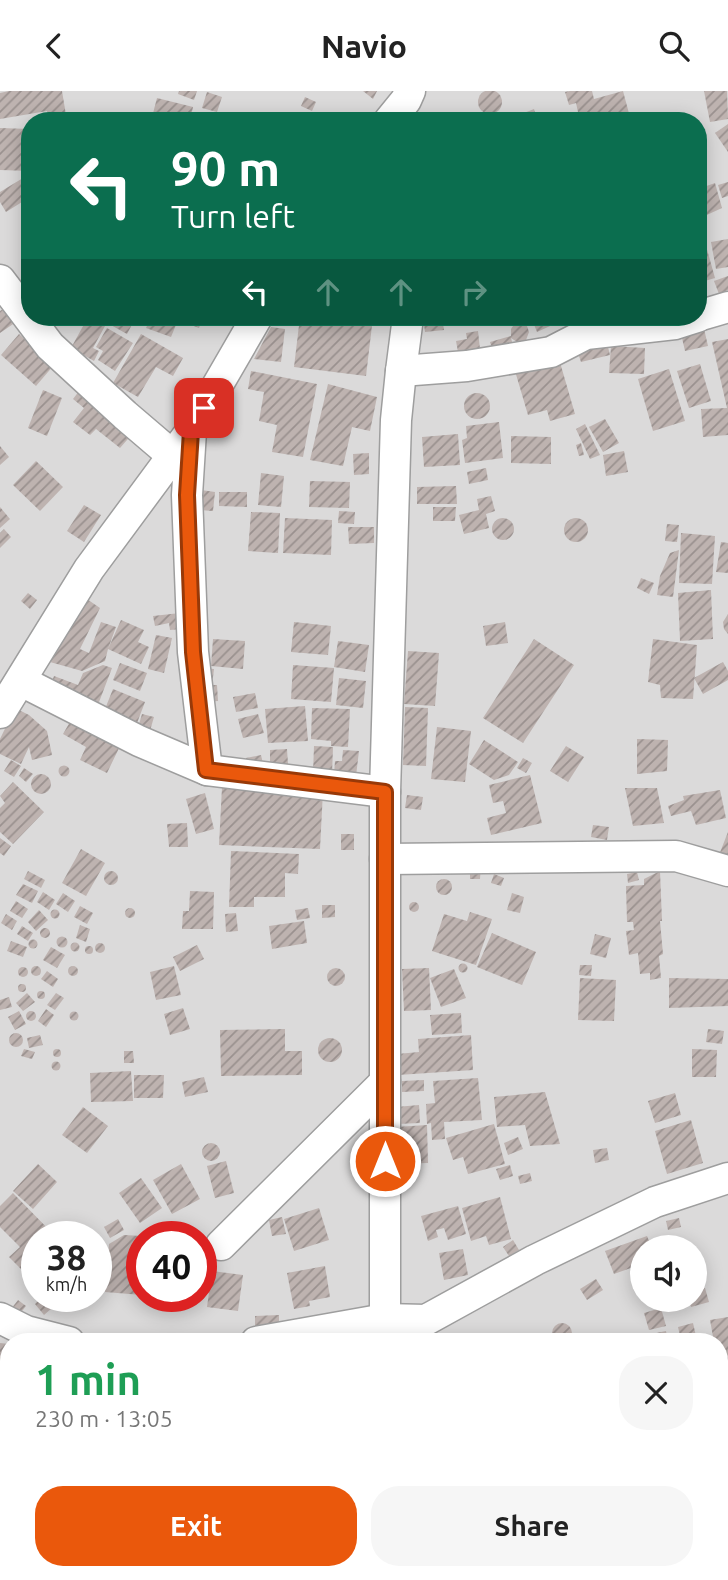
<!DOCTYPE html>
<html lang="en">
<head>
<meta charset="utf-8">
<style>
	body { margin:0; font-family:Ubuntu,sans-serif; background:#f6f6f6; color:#222; height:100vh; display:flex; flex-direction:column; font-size:26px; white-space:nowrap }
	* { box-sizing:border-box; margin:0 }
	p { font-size:23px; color:#767676 }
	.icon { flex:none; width:38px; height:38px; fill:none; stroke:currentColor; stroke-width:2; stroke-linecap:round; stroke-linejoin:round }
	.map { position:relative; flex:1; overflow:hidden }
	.side { position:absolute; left:0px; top:1242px; width:728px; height:247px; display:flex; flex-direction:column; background:#fff; border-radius:28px 28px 0 0; box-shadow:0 4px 18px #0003 }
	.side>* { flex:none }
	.hud { position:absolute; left:21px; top:21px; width:686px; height:214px; border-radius:28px; box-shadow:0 4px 18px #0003; background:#0b6e4f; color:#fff; overflow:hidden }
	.tools { position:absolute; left:630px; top:1144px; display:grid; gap:14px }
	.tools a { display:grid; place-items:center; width:77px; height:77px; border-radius:50%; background:#fff; box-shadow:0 4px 18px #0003; font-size:35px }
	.speed { position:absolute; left:21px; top:1130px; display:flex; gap:14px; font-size:35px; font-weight:700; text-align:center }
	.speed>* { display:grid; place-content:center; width:91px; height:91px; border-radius:50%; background:#fff; box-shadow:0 4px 18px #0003; line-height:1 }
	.speed small { font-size:18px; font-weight:400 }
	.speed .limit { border:10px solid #d22; background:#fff; color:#111 }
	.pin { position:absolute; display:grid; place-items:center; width:60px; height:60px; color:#fff; margin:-30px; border-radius:14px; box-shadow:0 4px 10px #0006 }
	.me { position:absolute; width:77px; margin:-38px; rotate:0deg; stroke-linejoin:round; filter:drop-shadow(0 0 5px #0008) }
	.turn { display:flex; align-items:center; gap:24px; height:147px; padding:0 35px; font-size:32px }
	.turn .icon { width:91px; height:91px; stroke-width:2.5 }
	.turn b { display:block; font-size:49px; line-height:60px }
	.lanes { display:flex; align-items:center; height:66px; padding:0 35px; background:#0003; justify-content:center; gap:35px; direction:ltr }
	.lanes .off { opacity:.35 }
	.round { display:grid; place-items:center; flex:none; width:74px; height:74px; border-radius:28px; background:#f6f6f6 }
	.summary { display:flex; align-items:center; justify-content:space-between; height:119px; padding:0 35px }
	h1 { font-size:42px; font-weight:700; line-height:52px; color:#1e9e55 }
	.cta { display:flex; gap:14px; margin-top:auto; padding:14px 35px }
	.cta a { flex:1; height:80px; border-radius:28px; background:#ea580c; color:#fff; font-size:28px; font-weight:700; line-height:80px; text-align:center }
	.cta a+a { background:#f6f6f6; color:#222 }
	header { display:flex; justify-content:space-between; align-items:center; height:91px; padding:0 35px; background:#fff; font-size:32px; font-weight:700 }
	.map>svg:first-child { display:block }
	.residential { fill:#dbdada; fill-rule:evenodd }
	.building { fill:url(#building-hatch) }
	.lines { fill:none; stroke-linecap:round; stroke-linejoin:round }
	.minor-casing { stroke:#9e9e9e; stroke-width:33 }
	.minor { stroke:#fff; stroke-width:30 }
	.route-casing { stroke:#983908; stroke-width:18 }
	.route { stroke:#ea580c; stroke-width:12 }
</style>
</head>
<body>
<header><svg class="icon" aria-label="back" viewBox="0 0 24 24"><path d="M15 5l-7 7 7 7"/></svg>Navio<svg class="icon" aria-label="search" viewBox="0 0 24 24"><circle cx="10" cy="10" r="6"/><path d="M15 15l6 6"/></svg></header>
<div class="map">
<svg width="728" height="1489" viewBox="0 0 728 1489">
	<defs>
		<pattern id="building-hatch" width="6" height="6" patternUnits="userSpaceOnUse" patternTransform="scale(1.75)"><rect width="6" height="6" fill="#beb3b0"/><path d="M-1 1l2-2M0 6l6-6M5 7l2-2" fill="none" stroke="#9a918f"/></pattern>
	</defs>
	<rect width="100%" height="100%" fill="#eee8e4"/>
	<!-- residential -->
	<path class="residential" d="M 0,0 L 728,0 L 728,1489 L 0,1489 ZM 30,30 L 698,30 L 698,226 L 30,226 ZM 37,1146 L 96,1146 L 96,1206 L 37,1206 ZM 142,1146 L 201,1146 L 201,1206 L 142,1206 ZM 642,1157 L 695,1157 L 695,1209 L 642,1209 ZM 9,1251 L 719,1251 L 719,1480 L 9,1480 Z"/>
	<!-- building -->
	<g class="building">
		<circle cx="490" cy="11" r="12"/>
		<polygon points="9,0 62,0 67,30 49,30 47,20 0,28 0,2"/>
		<polygon points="179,0 197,0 194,9 178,3"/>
		<polygon points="363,0 377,0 373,8"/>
		<polygon points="570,0 592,0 594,8 623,0 631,30 580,30 576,12 569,14 565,1"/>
		<polygon points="704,0 727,0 728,28 710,31"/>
		<polygon points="207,1 222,6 217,21 202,17"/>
		<polygon points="305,6 316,11 312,20 301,15"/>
		<polygon points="157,7 193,16 190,30 151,30"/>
		<polygon points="534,18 537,27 526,30 524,22"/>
		<polygon points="472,22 494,29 494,30 470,30"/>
		<polygon points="728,33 728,61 715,42"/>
		<polygon points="0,37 30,38 30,80 0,79"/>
		<polygon points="23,87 30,98 30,106 6,121 0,111 0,101"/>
		<polygon points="728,91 728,105 722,107 718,94"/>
		<polygon points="715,92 722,117 698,128 698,98"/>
		<polygon points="701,137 715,187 698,192 698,138"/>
		<polygon points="728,148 728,176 716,178 711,151"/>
		<polygon points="728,185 728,199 719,203 714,190"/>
		<polygon points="9,214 19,229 0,242 0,220"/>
		<polygon points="88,226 105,235 93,257 99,260 94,270 71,257"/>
		<polygon points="113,226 136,226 127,243 109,233"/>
		<polygon points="151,226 203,226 199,237 178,229 171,246 146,237"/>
		<polygon points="300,226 373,226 366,285 294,276"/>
		<polygon points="423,226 442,226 444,239 425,241"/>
		<polygon points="486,226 510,226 510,231 486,227"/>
		<polygon points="531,226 559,226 561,230 537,241"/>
		<polygon points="702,229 708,255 685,260 679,234"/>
		<polygon points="522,232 527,235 529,241 526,249 517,251 511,247 514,258 494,263 490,251 511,245 511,238 513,235"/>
		<polygon points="271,236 285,238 281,271 254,268"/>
		<polygon points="107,237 133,252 115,280 98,269 103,260 96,256"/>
		<polygon points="478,240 480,258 458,261 456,250 467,248 466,242"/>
		<polygon points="19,243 54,274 36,295 1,264"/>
		<polygon points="141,243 183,267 173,285 156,276 138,306 113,292"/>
		<polygon points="606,248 610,264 581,271 576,256"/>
		<polygon points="728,248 728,344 703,346 701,318 727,317 712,251"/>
		<polygon points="611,255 645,257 644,283 609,282"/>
		<polygon points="559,268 575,323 550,330 547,319 528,324 515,280"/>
		<polygon points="700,273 711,310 689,317 677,280"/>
		<polygon points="669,278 685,330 653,340 638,288"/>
		<polygon points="251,280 317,293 303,366 272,361 277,334 259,330 264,301 248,298"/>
		<polygon points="328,293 377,306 370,340 352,336 343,375 310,369"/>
		<polygon points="43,299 62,307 47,345 28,337"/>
		<polygon points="80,299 134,341 120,357 96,338 90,344 73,331 84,317 73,308"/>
		<circle cx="477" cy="315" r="13"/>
		<polygon points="605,328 619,352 603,361 589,336"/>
		<polygon points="499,331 503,367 465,372 462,349 467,347 466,335"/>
		<polygon points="585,333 600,364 590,368 576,338"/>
		<polygon points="458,343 460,374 424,376 422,346"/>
		<polygon points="511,345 551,346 551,373 511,372"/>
		<polygon points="581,352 584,364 579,365 576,354"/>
		<polygon points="0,355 9,366 0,374"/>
		<polygon points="624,360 628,381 606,385 603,364"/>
		<polygon points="369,362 369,383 354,384 353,363"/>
		<polygon points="36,370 63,396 40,420 13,394"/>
		<polygon points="486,377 488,389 469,393 467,381"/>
		<polygon points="261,382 284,385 281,416 258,414"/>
		<polygon points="310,390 350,391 349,417 309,416"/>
		<polygon points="456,395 457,413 417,413 417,396"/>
		<polygon points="201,399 215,401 213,420 199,419"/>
		<polygon points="219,401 247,401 247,416 219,415"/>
		<polygon points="491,405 495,420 486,423 489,437 464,443 459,424 479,419 477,408"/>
		<polygon points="84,414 101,424 84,451 67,440"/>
		<polygon points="0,416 10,428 0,437"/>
		<polygon points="433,416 456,416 455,430 433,430"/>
		<polygon points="339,420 355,421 354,433 338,432"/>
		<polygon points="251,421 280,422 278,462 248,460"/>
		<circle cx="503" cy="438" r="11"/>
		<polygon points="285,427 332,429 331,464 283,462"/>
		<circle cx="576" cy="439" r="12"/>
		<polygon points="667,433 679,434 677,451 665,450"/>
		<polygon points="348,436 374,436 374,452 349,453"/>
		<polygon points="4,438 11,446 0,457 0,442"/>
		<polygon points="681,442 715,445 712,493 679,492"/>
		<polygon points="721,451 728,452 728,482 716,481"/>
		<polygon points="679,459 673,506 657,504 660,485 670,462"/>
		<polygon points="641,487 654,492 649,503 637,497"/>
		<polygon points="711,499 713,548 680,550 678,502"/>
		<polygon points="28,502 37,509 30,518 21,510"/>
		<polygon points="84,506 100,517 80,558 89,562 101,531 116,536 108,558 121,529 144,539 138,551 149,556 141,573 108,558 105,570 82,580 50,571"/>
		<polygon points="180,522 182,538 170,539 169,532 155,535 153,525"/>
		<polygon points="728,523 728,543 724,538 723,531"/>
		<polygon points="294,531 331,535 328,564 291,561"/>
		<polygon points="505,531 508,552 486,555 483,535"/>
		<polygon points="156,544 172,547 164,582 148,578"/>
		<polygon points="213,548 245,550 243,578 211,575"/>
		<polygon points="534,548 574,574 523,652 483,627"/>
		<polygon points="653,548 697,554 693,608 661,607 660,594 648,591"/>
		<polygon points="338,550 369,554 365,581 334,576"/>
		<polygon points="408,560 439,562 435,615 404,613"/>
		<polygon points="723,571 728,580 728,589 703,603 694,587"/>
		<polygon points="120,572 147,582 140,600 113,589"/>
		<polygon points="103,574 112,577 96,619 48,601 54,585 78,594 83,582"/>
		<polygon points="293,574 334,577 331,611 291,608"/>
		<polygon points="202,577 214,578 212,594 217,594 218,610 204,611"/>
		<polygon points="339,587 366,590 363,617 336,614"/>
		<polygon points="113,598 145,611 134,640 101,628"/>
		<polygon points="255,602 258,617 236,621 233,606"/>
		<polygon points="305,615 308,650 268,652 265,618"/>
		<polygon points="405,616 428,617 426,675 403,674"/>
		<polygon points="15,617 29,624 47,640 52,664 32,669 29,656 21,673 0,663 0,648"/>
		<polygon points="312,617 350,618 348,656 331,655 331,650 311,648"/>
		<polygon points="142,623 154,626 149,643 137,640"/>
		<polygon points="258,623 264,642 243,647 238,628"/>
		<polygon points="74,624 121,653 107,682 80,669 86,656 63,643"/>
		<polygon points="437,636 471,640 465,691 431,688"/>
		<polygon points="637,648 668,649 667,680 637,683"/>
		<polygon points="484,649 518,671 509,684 494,689 469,673"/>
		<polygon points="314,655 333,656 332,684 313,683"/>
		<polygon points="566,655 584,666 568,691 550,680"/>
		<polygon points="287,658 288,673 270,674 270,659"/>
		<polygon points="343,659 359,660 356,685 334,683 335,670 342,670"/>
		<polygon points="261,664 264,677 248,680 246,667"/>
		<polygon points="523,667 532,672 526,682 517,677"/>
		<polygon points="11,669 21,675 14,686 4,680"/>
		<circle cx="64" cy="680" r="5.5"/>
		<polygon points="24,677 33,683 26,691 19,685"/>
		<circle cx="41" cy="693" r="10"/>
		<polygon points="530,684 542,732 491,744 487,727 506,722 503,710 493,712 489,694"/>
		<polygon points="13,691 44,721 13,753 0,741 0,717 5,712 0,705"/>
		<polygon points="222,696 323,700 320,758 219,754"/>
		<polygon points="625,697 657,697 664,732 633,735"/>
		<polygon points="720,699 726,727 696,734 691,720 671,725 668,715 684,709 683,705"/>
		<polygon points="205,702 214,738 196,743 186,708"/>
		<polygon points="407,704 423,706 421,719 405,717"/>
		<polygon points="187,732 188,756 169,756 167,733"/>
		<polygon points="593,734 609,736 607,749 591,746"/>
		<polygon points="728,741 728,767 719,764"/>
		<rect x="341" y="743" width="13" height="16"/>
		<polygon points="0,747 11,755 4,765 0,762"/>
		<polygon points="81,758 105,772 86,805 62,792"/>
		<polygon points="231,760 299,763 298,783 285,782 285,806 254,806 254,816 229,816"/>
		<polygon points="470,774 481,774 480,788 470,788"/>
		<circle cx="111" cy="787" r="7"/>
		<polygon points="28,780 45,789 41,797 24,788"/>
		<polygon points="660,780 662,830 660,830 663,863 659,865 661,887 650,889 650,882 640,883 638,862 629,864 626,840 634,839 633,831 627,831 626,795 644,794 644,788"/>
		<polygon points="637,781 639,789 628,792 627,783"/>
		<polygon points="494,783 504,787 501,795 491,792"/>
		<circle cx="444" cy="796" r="8"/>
		<polygon points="23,793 38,800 32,812 16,804"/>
		<polygon points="190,800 214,801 213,838 182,838 183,820 189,820"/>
		<polygon points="43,801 55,809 49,819 37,811"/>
		<polygon points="63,802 75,810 68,821 56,813"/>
		<polygon points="512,802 524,806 520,822 507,819"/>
		<polygon points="16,810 28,818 22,827 10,820"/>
		<circle cx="414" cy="816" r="5"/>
		<polygon points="322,814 335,814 335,826 322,827"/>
		<polygon points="80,815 93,822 87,833 74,826"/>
		<polygon points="308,817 310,827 297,829 295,819"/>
		<circle cx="130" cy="822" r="5"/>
		<circle cx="55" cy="823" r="4.5"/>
		<polygon points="39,819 48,829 36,840 28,831"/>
		<polygon points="470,821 492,828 476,874 432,860 444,823 467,830"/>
		<polygon points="236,822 238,840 226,841 225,823"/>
		<polygon points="6,823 17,830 12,839 1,832"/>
		<polygon points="304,830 307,852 272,858 269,835"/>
		<polygon points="80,834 90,838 86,851 76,847"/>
		<polygon points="22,835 33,842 28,850 17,843"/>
		<circle cx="45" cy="842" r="5"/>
		<polygon points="492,842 536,861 522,894 477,876"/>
		<polygon points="595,843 611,847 606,867 590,863"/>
		<circle cx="62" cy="851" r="5.5"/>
		<circle cx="33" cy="853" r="4.5"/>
		<polygon points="11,850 27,856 23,866 7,860"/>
		<circle cx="75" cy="856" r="4.5"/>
		<circle cx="100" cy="857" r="5"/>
		<polygon points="197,854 204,868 180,880 173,866"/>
		<circle cx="89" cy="859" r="4"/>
		<polygon points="51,856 65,864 57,877 43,869"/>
		<circle cx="463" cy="877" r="4.5"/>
		<polygon points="580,874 592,874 591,885 579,884"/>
		<circle cx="73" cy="880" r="5"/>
		<polygon points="174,875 181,904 156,909 150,881"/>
		<circle cx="36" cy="880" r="5"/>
		<circle cx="23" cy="881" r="5"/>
		<circle cx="336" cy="886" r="9"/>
		<polygon points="429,877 431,919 404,920 402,878"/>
		<polygon points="454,878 466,907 441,916 430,887"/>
		<polygon points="47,880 58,888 53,896 41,888"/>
		<polygon points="580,887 616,889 614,930 578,929"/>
		<polygon points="669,887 728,888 728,915 669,917"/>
		<circle cx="22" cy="897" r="4"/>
		<circle cx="41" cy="904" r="4"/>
		<polygon points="27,902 35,911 23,920 16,912"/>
		<polygon points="56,902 64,907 55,919 47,914"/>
		<polygon points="9,906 12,916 0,919 0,909"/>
		<polygon points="183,917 190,938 170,944 164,923"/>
		<polygon points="46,918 54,924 46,936 38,930"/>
		<circle cx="31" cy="925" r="5"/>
		<polygon points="19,920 26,933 15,939 8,926"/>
		<circle cx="74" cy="925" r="4.5"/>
		<polygon points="461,922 462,942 432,944 430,924"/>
		<polygon points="285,938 285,960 302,960 302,984 221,985 220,939"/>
		<polygon points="708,938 724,940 722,953 706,951"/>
		<circle cx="16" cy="949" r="7"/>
		<polygon points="40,944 43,954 29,957 27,947"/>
		<polygon points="471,944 473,979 398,984 397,963 419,961 418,948"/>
		<circle cx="330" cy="959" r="12"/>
		<circle cx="57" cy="962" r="4"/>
		<polygon points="24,958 35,961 32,968 21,965"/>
		<polygon points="692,958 717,959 716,986 692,986"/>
		<polygon points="124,960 133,960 134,972 124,972"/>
		<circle cx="56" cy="975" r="4.5"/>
		<polygon points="131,980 133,1010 91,1011 90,982"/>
		<polygon points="134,984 164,984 163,1007 134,1007"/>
		<polygon points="204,986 208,1001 185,1006 182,991"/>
		<polygon points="478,987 482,1029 444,1031 445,1048 432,1049 431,1032 427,1033 426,1013 435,1012 433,990"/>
		<polygon points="424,989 424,1000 402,1001 402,990"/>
		<polygon points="545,1001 560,1053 530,1055 525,1034 497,1036 494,1006"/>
		<polygon points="675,1002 681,1024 655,1032 648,1010"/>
		<polygon points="419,1014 420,1032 397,1033 396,1016"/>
		<polygon points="83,1016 108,1035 87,1062 62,1044"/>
		<polygon points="691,1029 703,1072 667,1083 655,1040"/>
		<polygon points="494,1033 505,1073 468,1083 463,1066 453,1069 446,1047"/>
		<polygon points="427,1034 428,1072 398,1073 396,1036"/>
		<polygon points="518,1046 523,1058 508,1064 504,1052"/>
		<circle cx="211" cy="1061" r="9"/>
		<polygon points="607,1057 609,1069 595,1072 593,1059"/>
		<polygon points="226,1070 234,1102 215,1107 207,1075"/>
		<polygon points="38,1073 57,1091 33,1118 13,1100"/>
		<polygon points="181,1073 200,1108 172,1123 153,1089"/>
		<polygon points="510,1074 513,1085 500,1089 496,1078"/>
		<polygon points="530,1082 532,1090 520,1093 518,1085"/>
		<polygon points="141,1087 162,1117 140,1132 119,1102"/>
		<polygon points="13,1102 56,1146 37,1146 37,1194 9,1166 20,1156 0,1136 0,1115"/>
		<polygon points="500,1106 511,1148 489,1154 486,1145 471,1150 462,1117"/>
		<polygon points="458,1115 466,1143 448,1149 444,1137 436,1139 438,1146 428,1150 421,1125"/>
		<polygon points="319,1117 329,1149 294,1160 284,1128"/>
		<polygon points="282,1126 286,1143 272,1145 269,1129"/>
		<polygon points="679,1127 681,1136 668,1139 666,1130"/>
		<polygon points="118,1128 124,1139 110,1147 104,1136"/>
		<polygon points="124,1144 142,1145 142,1204 105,1201 109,1153"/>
		<polygon points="647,1145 652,1157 642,1157 642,1173 614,1183 605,1160"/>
		<polygon points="513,1149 519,1159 509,1165 503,1156"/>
		<polygon points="689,1150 691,1157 666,1157 666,1156"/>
		<polygon points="463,1158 468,1184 444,1189 439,1162"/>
		<polygon points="325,1175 330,1206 309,1210 310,1215 294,1218 287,1182"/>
		<polygon points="212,1180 243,1184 238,1220 207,1216"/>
		<polygon points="596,1188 603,1199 587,1209 580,1198"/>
		<polygon points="705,1197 709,1211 691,1216 689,1209 695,1209 695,1200"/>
		<polygon points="42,1206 53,1216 44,1224 35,1213"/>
		<polygon points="18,1209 26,1215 19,1224 11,1218"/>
		<polygon points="661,1217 666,1235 649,1239 644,1222"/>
		<polygon points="279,1224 279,1241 255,1242 255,1225"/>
		<polygon points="728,1226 728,1289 720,1290 719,1251 714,1251 710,1229"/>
		<circle cx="562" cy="1242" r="10"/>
		<polygon points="693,1232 696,1245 681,1249 678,1236"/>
		<polygon points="666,1240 668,1251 648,1251 647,1244"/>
		<polygon points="0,1252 9,1253 9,1332 0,1331"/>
		<polygon points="719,1303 724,1305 727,1311 726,1317 719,1322"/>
		<polygon points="719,1340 725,1341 728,1344 728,1359 721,1363 719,1363"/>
		<polygon points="0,1341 9,1342 9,1368 0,1367"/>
		<polygon points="0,1403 9,1403 9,1461 0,1462"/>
		<polygon points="223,1480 235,1480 234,1489 222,1489"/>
		<polygon points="324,1480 351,1480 351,1482 325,1487"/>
	</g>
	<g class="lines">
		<defs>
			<g id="minor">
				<polyline points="389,30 406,9 410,0"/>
				<polyline points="0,189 50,255 125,324 173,365"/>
				<polyline points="698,225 728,216"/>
				<polyline points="401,280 467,275 551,261 586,243 675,233 697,226"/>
				<polyline points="191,340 187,404 193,561 207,679"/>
				<polyline points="21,590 139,650 207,679 385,701"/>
				<polyline points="0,622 89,478 191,340 257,226"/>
				<polyline points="385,768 676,765 728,780"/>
				<polyline points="221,1154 385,991"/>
				<polyline points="0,1227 26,1240 69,1251"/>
				<polyline points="256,1251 385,1228 426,1229 535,1169 655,1111 728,1087"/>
				<polyline points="385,1251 385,701 396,329 401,280 408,226"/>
				<polyline points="396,1480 397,1489"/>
			</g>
		</defs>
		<!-- minor casing -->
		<use href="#minor" class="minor-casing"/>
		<!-- minor -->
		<use href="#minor" class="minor"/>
	</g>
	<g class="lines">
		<defs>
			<polyline id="route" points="204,317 191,340 187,404 193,561 206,679 385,701 385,1070"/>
		</defs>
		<!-- route casing -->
		<use href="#route" class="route-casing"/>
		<!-- route -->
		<use href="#route" class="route"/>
	</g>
</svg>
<div class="tools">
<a><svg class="icon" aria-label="sound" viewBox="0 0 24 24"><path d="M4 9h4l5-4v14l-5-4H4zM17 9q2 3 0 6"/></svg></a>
</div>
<div class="speed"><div>38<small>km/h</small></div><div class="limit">40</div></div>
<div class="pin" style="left:204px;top:317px;background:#d93025"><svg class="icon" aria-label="arrive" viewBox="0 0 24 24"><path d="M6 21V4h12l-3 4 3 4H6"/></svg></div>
<svg class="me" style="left:385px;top:1070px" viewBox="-20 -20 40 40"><circle r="17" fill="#ea580c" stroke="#fff" stroke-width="3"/><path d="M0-11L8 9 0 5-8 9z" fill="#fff"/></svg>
<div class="hud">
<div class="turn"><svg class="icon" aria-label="left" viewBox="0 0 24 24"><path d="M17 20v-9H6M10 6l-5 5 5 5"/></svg><div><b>90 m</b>Turn left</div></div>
<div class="lanes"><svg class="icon" aria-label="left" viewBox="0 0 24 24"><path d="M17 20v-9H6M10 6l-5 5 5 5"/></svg><svg class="icon off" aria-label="ahead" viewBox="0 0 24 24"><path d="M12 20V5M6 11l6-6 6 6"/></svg><svg class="icon off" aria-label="ahead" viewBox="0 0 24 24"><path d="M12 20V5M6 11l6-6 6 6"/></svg><svg class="icon off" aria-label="right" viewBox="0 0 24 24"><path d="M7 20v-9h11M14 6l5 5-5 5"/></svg></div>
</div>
<section class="side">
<div class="summary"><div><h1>1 min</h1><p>230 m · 13:05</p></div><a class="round"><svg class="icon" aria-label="close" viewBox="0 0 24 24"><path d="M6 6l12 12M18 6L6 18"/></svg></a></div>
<div class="cta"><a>Exit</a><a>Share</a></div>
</section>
</div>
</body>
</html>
